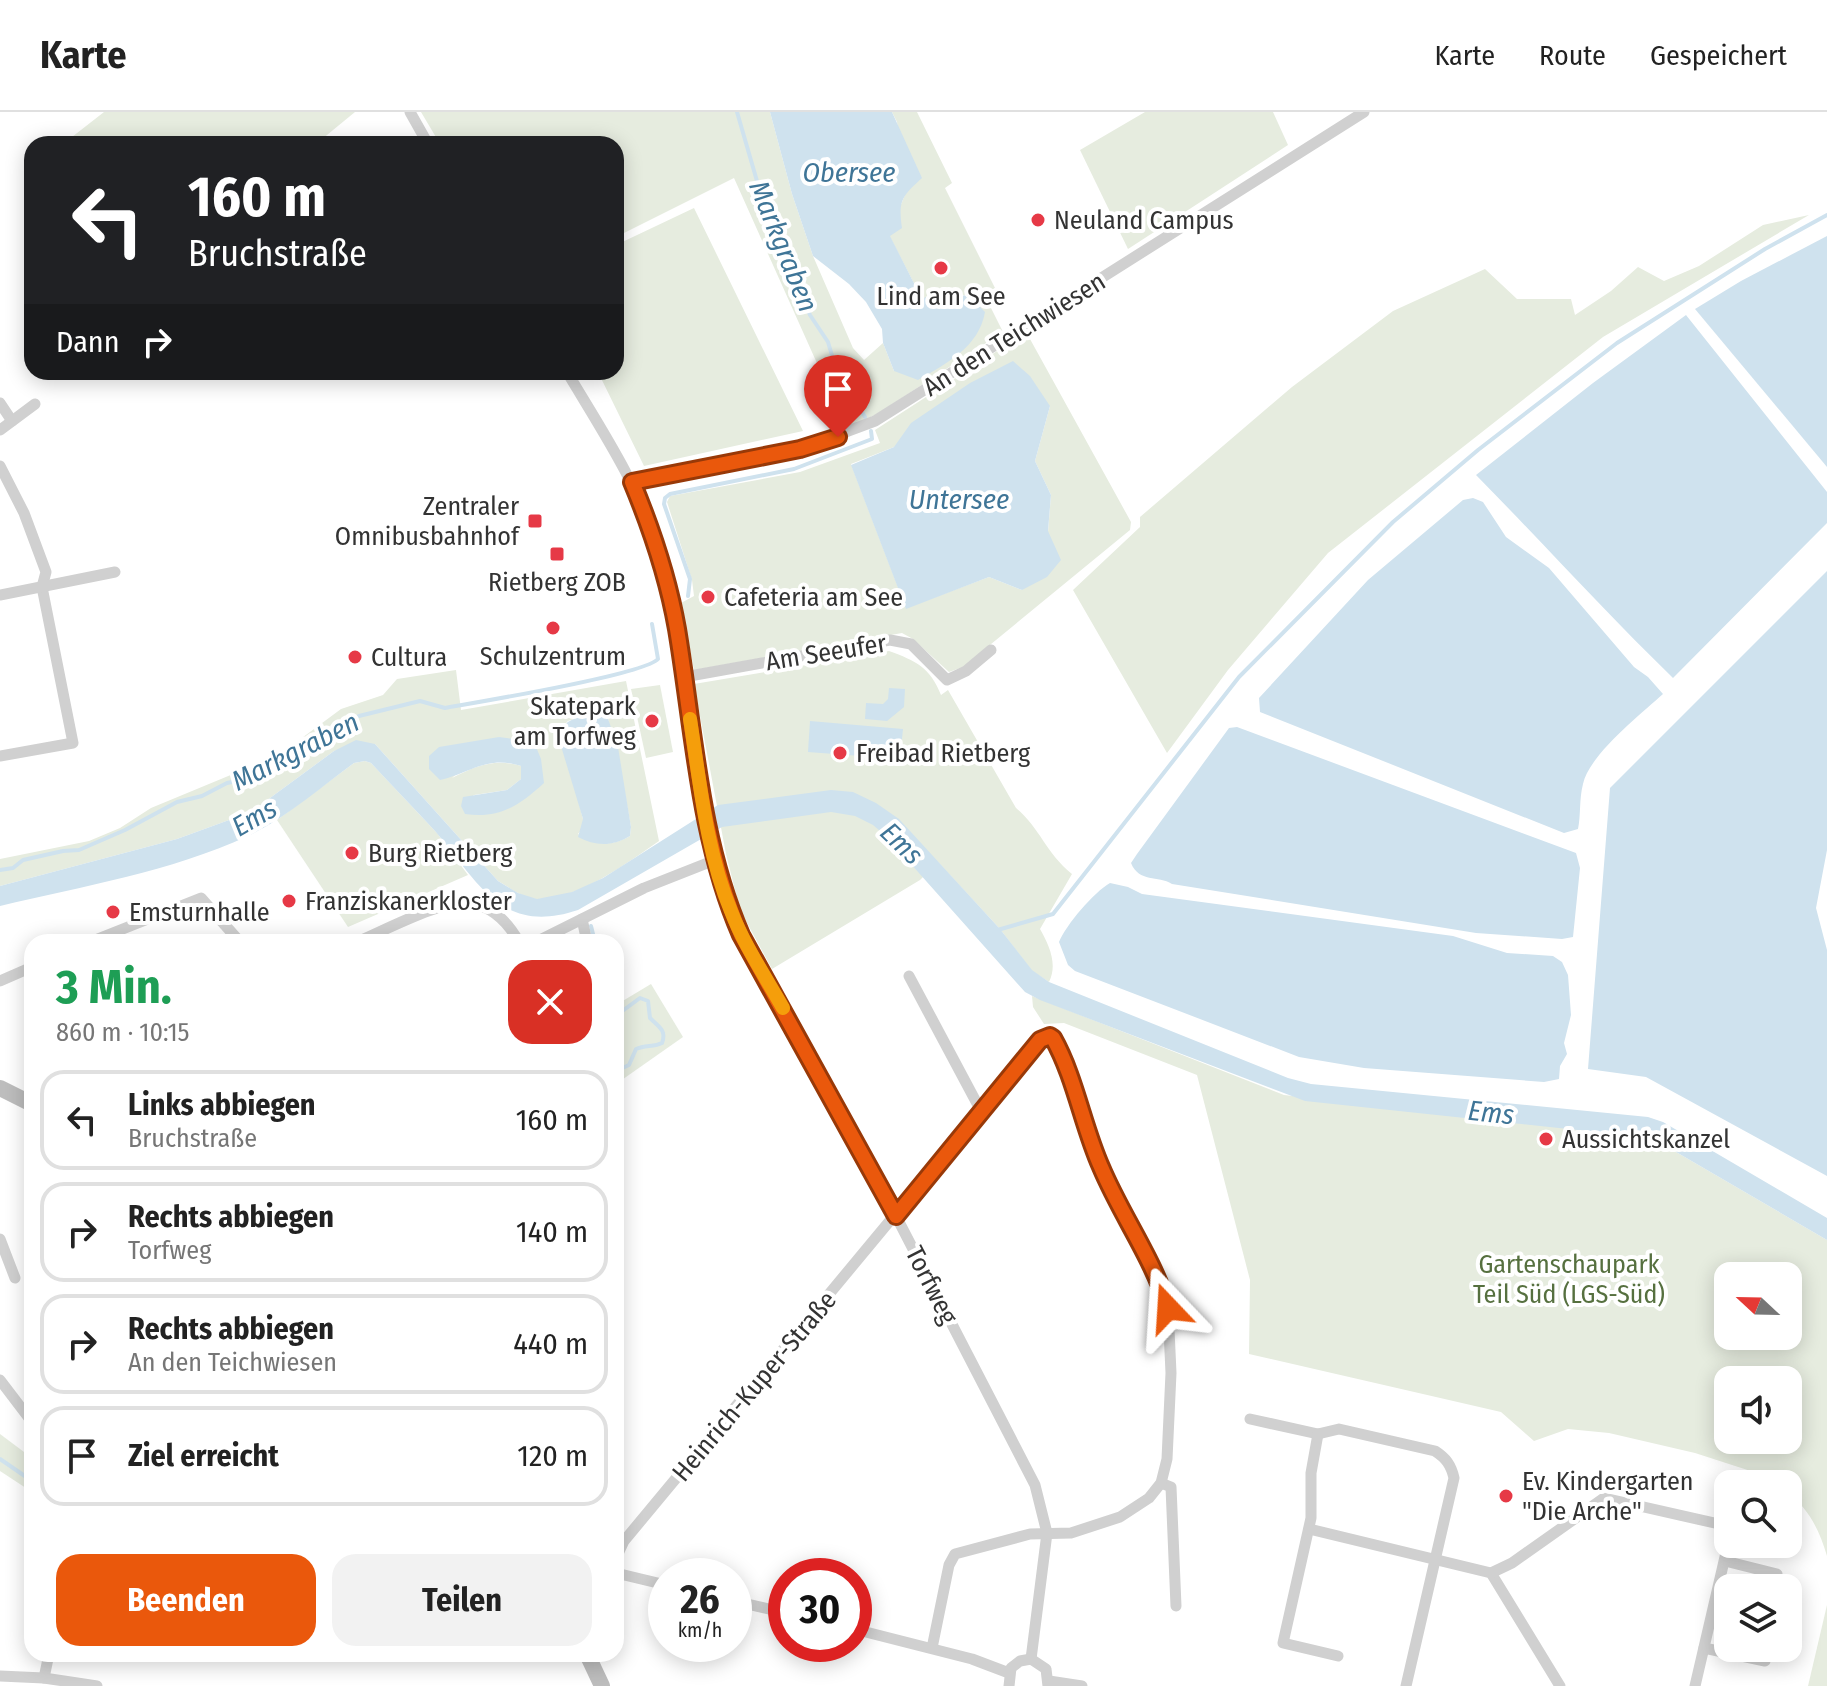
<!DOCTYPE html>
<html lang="de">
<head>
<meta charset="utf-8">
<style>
	body { margin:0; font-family:"Fira Sans Condensed",sans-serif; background:#f2f2f2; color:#222; height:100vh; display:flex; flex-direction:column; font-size:30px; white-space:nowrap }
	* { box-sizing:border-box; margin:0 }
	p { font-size:26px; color:#767676 }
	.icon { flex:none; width:44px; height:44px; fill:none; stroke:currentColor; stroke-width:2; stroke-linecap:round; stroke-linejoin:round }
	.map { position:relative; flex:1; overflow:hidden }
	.side { position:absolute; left:24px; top:822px; width:600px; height:728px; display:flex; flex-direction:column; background:#fff; border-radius:24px; box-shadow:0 4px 20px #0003 }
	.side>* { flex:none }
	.top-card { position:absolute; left:24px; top:24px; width:600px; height:244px; border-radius:24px; box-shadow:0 4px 20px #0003; background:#202124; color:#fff; overflow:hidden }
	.needle { width:52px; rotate:292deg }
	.buttons { position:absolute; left:1714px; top:1150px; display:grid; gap:16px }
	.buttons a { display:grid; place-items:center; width:88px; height:88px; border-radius:16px; background:#fff; box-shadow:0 4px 20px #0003; font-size:40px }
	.speed { position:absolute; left:648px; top:1446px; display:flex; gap:16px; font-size:40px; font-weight:700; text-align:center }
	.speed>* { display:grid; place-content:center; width:104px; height:104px; border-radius:50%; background:#fff; box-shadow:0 4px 20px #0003; line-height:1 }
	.speed small { font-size:20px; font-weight:400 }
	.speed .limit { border:12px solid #d22; background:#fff; color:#111 }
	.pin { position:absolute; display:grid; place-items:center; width:68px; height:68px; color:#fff; margin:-82px -34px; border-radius:50% 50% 50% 0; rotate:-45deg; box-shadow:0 0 8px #0007 }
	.pin .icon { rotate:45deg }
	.me { position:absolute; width:88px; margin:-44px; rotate:340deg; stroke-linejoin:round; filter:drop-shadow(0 0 6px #0008) }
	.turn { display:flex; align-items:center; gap:28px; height:168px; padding:0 32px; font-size:36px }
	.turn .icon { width:104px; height:104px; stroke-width:2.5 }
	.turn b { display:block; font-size:56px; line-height:68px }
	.then { display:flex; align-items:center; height:76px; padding:0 32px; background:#0003; gap:16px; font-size:30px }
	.round { display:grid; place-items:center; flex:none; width:84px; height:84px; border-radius:24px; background:#f2f2f2 }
	.overview { display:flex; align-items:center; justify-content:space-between; height:136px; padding:0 32px }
	h1 { font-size:48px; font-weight:700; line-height:60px; color:#1e9e55 }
	.cta { display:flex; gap:16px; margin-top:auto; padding:16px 32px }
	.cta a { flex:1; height:92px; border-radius:24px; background:#ea580c; color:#fff; font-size:32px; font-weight:700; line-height:92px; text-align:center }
	.cta a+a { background:#f2f2f2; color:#222 }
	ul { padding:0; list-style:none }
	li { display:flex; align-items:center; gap:24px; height:100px; margin:0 16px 12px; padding:0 16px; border:4px solid #e0e0e0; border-radius:24px }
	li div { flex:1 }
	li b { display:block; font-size:30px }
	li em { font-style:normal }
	header { display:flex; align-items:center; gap:48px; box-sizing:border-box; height:112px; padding:0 40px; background:#fff; border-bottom:2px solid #e0e0e0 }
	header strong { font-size:38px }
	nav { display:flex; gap:44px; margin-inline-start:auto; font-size:28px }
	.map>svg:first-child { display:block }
	.green { fill:#e6ecdf; fill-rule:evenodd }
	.water { fill:#cfe2ee }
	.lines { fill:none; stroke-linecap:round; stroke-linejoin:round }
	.stream { stroke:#cfe2ee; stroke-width:4 }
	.street { stroke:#d0d0d0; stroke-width:11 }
	.secondary { stroke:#bdbdbd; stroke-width:16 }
	.route-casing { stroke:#983908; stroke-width:20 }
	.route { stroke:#ea580c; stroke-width:14 }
	.slow { stroke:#f59e0b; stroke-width:14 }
	.poi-dot { fill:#e63946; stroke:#fff; stroke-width:3 }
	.labels { text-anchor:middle; stroke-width:8; stroke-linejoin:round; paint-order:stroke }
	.poi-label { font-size:26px; fill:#333; stroke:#fff; text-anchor:start }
	.street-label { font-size:26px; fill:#333; stroke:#fff }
	.park-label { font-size:26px; fill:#56703f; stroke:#fff }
	.water-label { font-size:28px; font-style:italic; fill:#3f7597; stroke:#fff }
</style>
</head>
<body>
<header>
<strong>Karte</strong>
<nav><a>Karte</a><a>Route</a><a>Gespeichert</a></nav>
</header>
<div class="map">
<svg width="1827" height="1574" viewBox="0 0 1827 1574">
	<rect width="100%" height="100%" fill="#fff"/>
	<!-- green -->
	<g class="green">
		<polygon points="104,0 355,0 316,32 63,32"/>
		<polygon points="421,0 770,0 792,82 813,144 853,236 864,248 883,231 894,259 968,183 922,187 889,123 906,80 897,10 892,0 917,0 952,71 945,76 995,176 984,182 1003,220 877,302 846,316 734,66 616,125 616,32 440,32"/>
		<polygon points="1145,0 1273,0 1288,33 1128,137 1080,38"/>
		<polygon points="694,96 803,319 644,354 598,260 616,260 616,133"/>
		<polygon points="1809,103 1603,225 1328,441 1228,558 1167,641 1073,478 1140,415 1140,405 1292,275 1393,199 1485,157 1517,187 1571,187 1575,203 1611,179 1638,155 1664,169 1699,154 1763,113"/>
		<path d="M 1022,223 L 1030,227 L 1131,410 L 1130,418 L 963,555 L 949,560 L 913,527 L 902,521 L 694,558 L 681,491 L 694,484 L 692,468 L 667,390 L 670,384 L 800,360 L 880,331 L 875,318 ZM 1050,294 L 1035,349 L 1051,383 L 1048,420 L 1022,478 L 989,465 L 906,496 L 851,352 L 894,335 Z"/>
		<path d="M 889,539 C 916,549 930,555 941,583 L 948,578 L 1016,696 C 1040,716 1046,741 1072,762 L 1040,817 C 1049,833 1058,852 1049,870 L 1032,859 L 1000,817 L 938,750 L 920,768 L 772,857 L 740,798 L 726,742 L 694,572 Z"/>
		<path d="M 456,558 L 461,598 L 626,569 L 659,729 C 627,751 578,788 537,787 C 523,786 510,776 498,769 L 375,632 L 334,639 L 251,700 L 177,727 L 0,774 L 0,747 L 89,729 L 120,716 L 151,696 L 267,648 L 287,637 L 341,597 L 383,583 L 397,567 ZM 581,605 L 608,606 L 609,614 L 614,622 L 631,715 L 630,724 C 611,735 596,733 578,722 L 583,716 L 583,707 L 560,617 L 568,609 ZM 499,625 L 543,671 L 461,694 L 474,683 L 507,678 L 521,667 L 521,654 C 495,646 476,654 452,666 Z"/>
		<polygon points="660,573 673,640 646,646 631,577"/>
		<polygon points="365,649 371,651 437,721 468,763 348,815 277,708 354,651"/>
		<polygon points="651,872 683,925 616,972 616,893"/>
		<path d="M 1032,884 L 1284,983 L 1652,1026 L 1827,1128 L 1827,1444 C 1819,1417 1809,1398 1788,1380 L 1788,1372 L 1779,1372 L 1763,1363 L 1695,1341 L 1609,1321 L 1568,1317 L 1534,1329 L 1501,1300 L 1249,1242 L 1250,1168 L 1197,963 L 1064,911 L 1044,912 L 1033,895 ZM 1728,1164 L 1788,1164 L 1788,1224 L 1728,1224 ZM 1728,1268 L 1788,1268 L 1788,1328 L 1728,1328 Z"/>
		<polygon points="0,1322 32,1346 32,1380 0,1359"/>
		<polygon points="1827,1493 1827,1574 1808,1574"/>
	</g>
	<!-- water -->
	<g class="water">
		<path d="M 770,0 L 892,0 L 922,66 C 902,84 898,89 902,116 L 890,124 L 922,187 L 938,179 L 953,185 L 968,183 L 985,200 C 979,235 947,251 918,268 L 894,259 L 883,231 L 882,217 L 866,190 L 849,172 L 813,144 L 792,82 Z"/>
		<polygon points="1827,124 1827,355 1695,197 1741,169"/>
		<path d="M 1686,203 L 1827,380 L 1827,411 L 1673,566 C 1605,500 1542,430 1476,363 L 1593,271 Z"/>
		<polygon points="1013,249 1030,264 1050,294 1035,349 1051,383 1048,419 1061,448 1047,465 1022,478 989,465 906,497 851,353 894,335 911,311 970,271"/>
		<path d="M 1473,386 L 1483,390 L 1506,425 L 1549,456 L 1634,555 L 1648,565 L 1663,582 C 1641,602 1589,643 1583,672 C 1579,687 1581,703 1578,717 L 1564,721 L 1260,600 L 1259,586 L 1368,468 L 1463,388 Z"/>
		<polygon points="1827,459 1827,738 1816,796 1827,838 1827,1064 1646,965 1588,957 1610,676"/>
		<polygon points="889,576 905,577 904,595 887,609 865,607 866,591 883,592 888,587"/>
		<path d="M 599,601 L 607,604 L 618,635 L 631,715 L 630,724 C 614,734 596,735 578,725 L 583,707 L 558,624 C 563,606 582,604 599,601 Z"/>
		<polygon points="810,609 903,617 900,647 808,640"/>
		<path d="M 1237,615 L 1576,741 L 1580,756 L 1573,825 L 1562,827 L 1476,821 L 1172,772 C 1158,763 1139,771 1131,751 L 1137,742 L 1229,616 Z"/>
		<path d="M 499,625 L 534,630 L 541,647 L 544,671 C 519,694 499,707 465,702 L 461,694 L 463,685 L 507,678 L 521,667 L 521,654 C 487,643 471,661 440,668 L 429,657 L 429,644 L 439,635 Z"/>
		<path d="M 356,628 L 375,632 L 498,769 L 518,781 L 537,787 L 572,780 L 603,766 L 718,693 L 831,678 L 853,680 L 876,691 L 899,707 L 1000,817 L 1032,858 L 1049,870 L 1288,966 L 1311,972 L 1648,1005 L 1663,1010 L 1827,1106 L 1827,1128 L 1652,1026 L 1305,989 L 1040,888 L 1025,880 L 886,724 L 873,713 L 855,704 L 831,700 L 722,715 L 578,798 C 500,824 478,769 435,719 C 414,696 392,674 371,651 L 365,649 L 354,651 C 320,676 286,706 248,724 C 170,760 83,774 0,794 L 0,774 L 177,727 L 251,700 L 334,639 Z"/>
		<path d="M 1110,771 L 1128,775 L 1142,782 L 1453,824 L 1507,841 L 1553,844 L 1562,850 L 1568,863 L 1571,903 L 1564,931 L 1567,942 L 1560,954 L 1559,967 L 1544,970 L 1364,956 L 1299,945 L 1075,859 L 1068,853 L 1059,830 C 1066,813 1094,780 1110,771 Z"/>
	</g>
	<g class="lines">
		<!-- stream -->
		<g class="stream">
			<polyline points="737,0 759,76 810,203 828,230 836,257 865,305"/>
			<polyline points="688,484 690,467 664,392 665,386 670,382 794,357 872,327 871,319"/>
			<path d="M 0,758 L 13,756 L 23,748 L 63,739 L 79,738 L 125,718 L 177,690 L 202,684 L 227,671 L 257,665 L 325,620 L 359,604 L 420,589 L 445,596 C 478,590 643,563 658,547 L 652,512"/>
			<polyline points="591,814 595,830"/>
			<polyline points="994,819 1053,802 1239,565 1393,410 1478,338 1617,231 1765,137 1827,103"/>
			<path d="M 616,900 L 621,900 L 640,886 L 648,889 L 650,906 C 658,914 667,918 662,931 C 654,935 645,933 636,937 L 629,953 L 616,959"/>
			<polyline points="0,1347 32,1369"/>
		</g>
		<!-- street -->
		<g class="street">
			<polyline points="410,0 428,32"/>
			<path d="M 567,260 C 601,317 639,373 658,438 C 664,455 666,473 670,491 C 696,601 696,718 741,823 L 896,1104 L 1035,1373 L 1047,1421 L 1031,1547"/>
			<polyline points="0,291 12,309"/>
			<polyline points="0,318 35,292"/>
			<polyline points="0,354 24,401 46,460 42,475 73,631 0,644"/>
			<polyline points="632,370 800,337 875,309 1364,0"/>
			<polyline points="0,483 115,460"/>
			<polyline points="684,565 890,528 911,532 947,568 966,559 991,538"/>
			<polyline points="582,807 587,830"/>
			<polyline points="90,830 201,786 240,830"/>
			<path d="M 357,830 C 384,819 444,786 471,791 C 493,795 509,812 519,830"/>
			<polyline points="536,830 644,776 715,748"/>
			<polyline points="909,864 981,999"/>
			<polyline points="0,869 32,855"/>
			<polyline points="0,1127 15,1166"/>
			<polyline points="0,1268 32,1310"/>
			<path d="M 1250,1307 L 1318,1322 L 1339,1317 L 1435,1339 C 1446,1346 1451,1353 1454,1366 L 1406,1574"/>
			<polyline points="1318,1322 1311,1361 1311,1406 1283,1531 1338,1544"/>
			<polyline points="1161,1371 1171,1375 1176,1494"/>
			<polyline points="1309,1417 1491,1461 1560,1574"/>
			<polyline points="616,1446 624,1429 1040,928 1050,924 1056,932 1097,1046 1118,1095 1160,1171 1168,1196 1171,1261 1167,1347 1161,1371 1149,1386 1120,1405 1071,1421 1030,1422 955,1442 949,1453 932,1536"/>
			<polyline points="1725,1449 1777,1462"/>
			<polyline points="616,1461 666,1473"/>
			<polyline points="1491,1461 1512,1451 1604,1386 1728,1414"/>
			<polyline points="734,1489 786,1501"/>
			<polyline points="854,1517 972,1547 1009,1561"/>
			<polyline points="1704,1536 1765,1549"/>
			<polyline points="0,1564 44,1566 97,1574"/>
			<polyline points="44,1566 49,1542"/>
			<polyline points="1049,1569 1082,1574"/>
			<polyline points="1009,1574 1011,1556 1020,1549 1031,1547 1046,1557 1048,1574"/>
			<polyline points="1695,1574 1728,1432"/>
		</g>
		<!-- secondary -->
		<g class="secondary">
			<polyline points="0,976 32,992"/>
			<polyline points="587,1542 602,1574"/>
		</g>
	</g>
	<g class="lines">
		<defs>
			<path id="route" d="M 838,325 L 800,337 L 632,370 C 652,418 668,466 677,517 C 694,619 699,726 741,823 L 896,1104 L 1040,928 L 1050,924 L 1053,926 C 1075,965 1083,1015 1101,1055 C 1121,1103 1153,1146 1168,1196"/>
		</defs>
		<!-- route casing -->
		<use href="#route" class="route-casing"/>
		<!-- route -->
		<use href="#route" class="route"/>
		<!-- slow -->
		<path class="slow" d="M 690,607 C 700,670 706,739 731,799 C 744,833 765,864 783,896"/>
	</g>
	<!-- markers -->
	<g class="poi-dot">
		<circle cx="1038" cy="108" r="8"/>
		<circle cx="941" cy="156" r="8"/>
		<rect x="527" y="401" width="16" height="16" rx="4"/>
		<rect x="549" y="434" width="16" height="16" rx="4"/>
		<circle cx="708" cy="485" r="8"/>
		<circle cx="553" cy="516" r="8"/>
		<circle cx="355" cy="545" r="8"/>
		<circle cx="652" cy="609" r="8"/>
		<circle cx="840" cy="641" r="8"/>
		<circle cx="352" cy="741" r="8"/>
		<circle cx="289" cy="789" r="8"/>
		<circle cx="113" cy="800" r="8"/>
		<circle cx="1546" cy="1027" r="8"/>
		<circle cx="1506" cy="1384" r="8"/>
	</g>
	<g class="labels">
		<!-- poi labels -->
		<g class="poi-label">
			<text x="1054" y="117">Neuland Campus</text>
			<text x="941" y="193" text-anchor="middle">Lind am See</text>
			<text x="519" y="403" text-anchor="end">Zentraler<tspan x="519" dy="30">Omnibusbahnhof</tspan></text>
			<text x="557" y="479" text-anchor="middle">Rietberg ZOB</text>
			<text x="724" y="494">Cafeteria am See</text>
			<text x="553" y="553" text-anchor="middle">Schulzentrum</text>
			<text x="371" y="554">Cultura</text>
			<text x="636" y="603" text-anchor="end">Skatepark<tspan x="636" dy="30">am Torfweg</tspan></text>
			<text x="856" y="650">Freibad Rietberg</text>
			<text x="368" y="750">Burg Rietberg</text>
			<text x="305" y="798">Franziskanerkloster</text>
			<text x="129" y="809">Emsturnhalle</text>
			<text x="1562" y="1036">Aussichtskanzel</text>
			<text x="1522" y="1378">Ev. Kindergarten<tspan x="1522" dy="30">"Die Arche"</tspan></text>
		</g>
		<!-- street labels -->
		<g class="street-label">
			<text transform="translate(1014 222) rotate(-32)" y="9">An den Teichwiesen</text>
			<text transform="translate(826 540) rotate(-9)" y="9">Am Seeufer</text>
			<text transform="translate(932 1173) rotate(63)" y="9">Torfweg</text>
			<text transform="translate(754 1274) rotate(-50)" y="9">Heinrich-Kuper-Straße</text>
		</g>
		<!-- park labels -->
		<g class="park-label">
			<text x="1569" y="1161">Gartenschaupark<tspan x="1569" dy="30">Teil Süd (LGS-Süd)</tspan></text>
		</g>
		<!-- water labels -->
		<g class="water-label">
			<text x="849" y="70">Obersee</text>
			<text transform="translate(784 134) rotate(68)" y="10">Markgraben</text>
			<text x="959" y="397">Untersee</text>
			<text transform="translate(295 639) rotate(-27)" y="10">Markgraben</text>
			<text transform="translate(254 705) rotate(-30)" y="10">Ems</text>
			<text transform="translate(902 731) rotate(44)" y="10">Ems</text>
			<text transform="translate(1491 1000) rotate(6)" y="10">Ems</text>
		</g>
	</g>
</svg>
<div class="buttons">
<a><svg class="needle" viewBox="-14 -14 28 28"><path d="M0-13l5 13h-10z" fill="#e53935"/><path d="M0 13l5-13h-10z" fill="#767676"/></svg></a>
<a><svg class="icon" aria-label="sound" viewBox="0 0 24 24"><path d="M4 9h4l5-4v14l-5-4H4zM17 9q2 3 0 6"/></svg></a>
<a><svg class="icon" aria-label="search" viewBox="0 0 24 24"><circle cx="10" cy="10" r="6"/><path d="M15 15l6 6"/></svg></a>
<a><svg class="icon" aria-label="layers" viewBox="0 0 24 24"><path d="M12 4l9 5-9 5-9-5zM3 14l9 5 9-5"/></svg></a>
</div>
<div class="speed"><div>26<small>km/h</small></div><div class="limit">30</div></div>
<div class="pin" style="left:838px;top:325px;background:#d93025"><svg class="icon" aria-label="arrive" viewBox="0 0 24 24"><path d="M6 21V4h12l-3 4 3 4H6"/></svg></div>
<svg class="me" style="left:1168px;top:1196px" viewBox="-20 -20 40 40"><path d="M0-17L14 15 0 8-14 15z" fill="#ea580c" stroke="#fff" stroke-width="4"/></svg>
<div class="top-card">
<div class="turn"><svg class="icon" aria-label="left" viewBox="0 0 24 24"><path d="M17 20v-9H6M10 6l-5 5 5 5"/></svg><div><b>160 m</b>Bruchstraße</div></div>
<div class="then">Dann<svg class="icon" aria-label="right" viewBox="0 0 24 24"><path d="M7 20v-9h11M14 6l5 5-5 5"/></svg></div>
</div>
<section class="side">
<div class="overview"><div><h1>3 Min.</h1><p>860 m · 10:15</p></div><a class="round" style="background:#d93025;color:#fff"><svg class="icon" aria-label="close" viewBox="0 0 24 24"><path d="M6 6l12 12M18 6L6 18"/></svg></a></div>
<ul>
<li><svg class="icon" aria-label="left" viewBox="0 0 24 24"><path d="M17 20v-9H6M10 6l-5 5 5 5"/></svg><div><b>Links abbiegen</b><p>Bruchstraße</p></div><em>160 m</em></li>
<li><svg class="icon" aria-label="right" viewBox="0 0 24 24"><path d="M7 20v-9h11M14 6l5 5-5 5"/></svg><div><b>Rechts abbiegen</b><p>Torfweg</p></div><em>140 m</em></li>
<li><svg class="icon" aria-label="right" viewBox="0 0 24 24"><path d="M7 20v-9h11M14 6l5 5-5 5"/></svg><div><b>Rechts abbiegen</b><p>An den Teichwiesen</p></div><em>440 m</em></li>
<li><svg class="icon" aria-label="arrive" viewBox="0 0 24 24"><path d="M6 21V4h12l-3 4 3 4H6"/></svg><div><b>Ziel erreicht</b></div><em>120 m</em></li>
</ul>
<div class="cta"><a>Beenden</a><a>Teilen</a></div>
</section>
</div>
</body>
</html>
